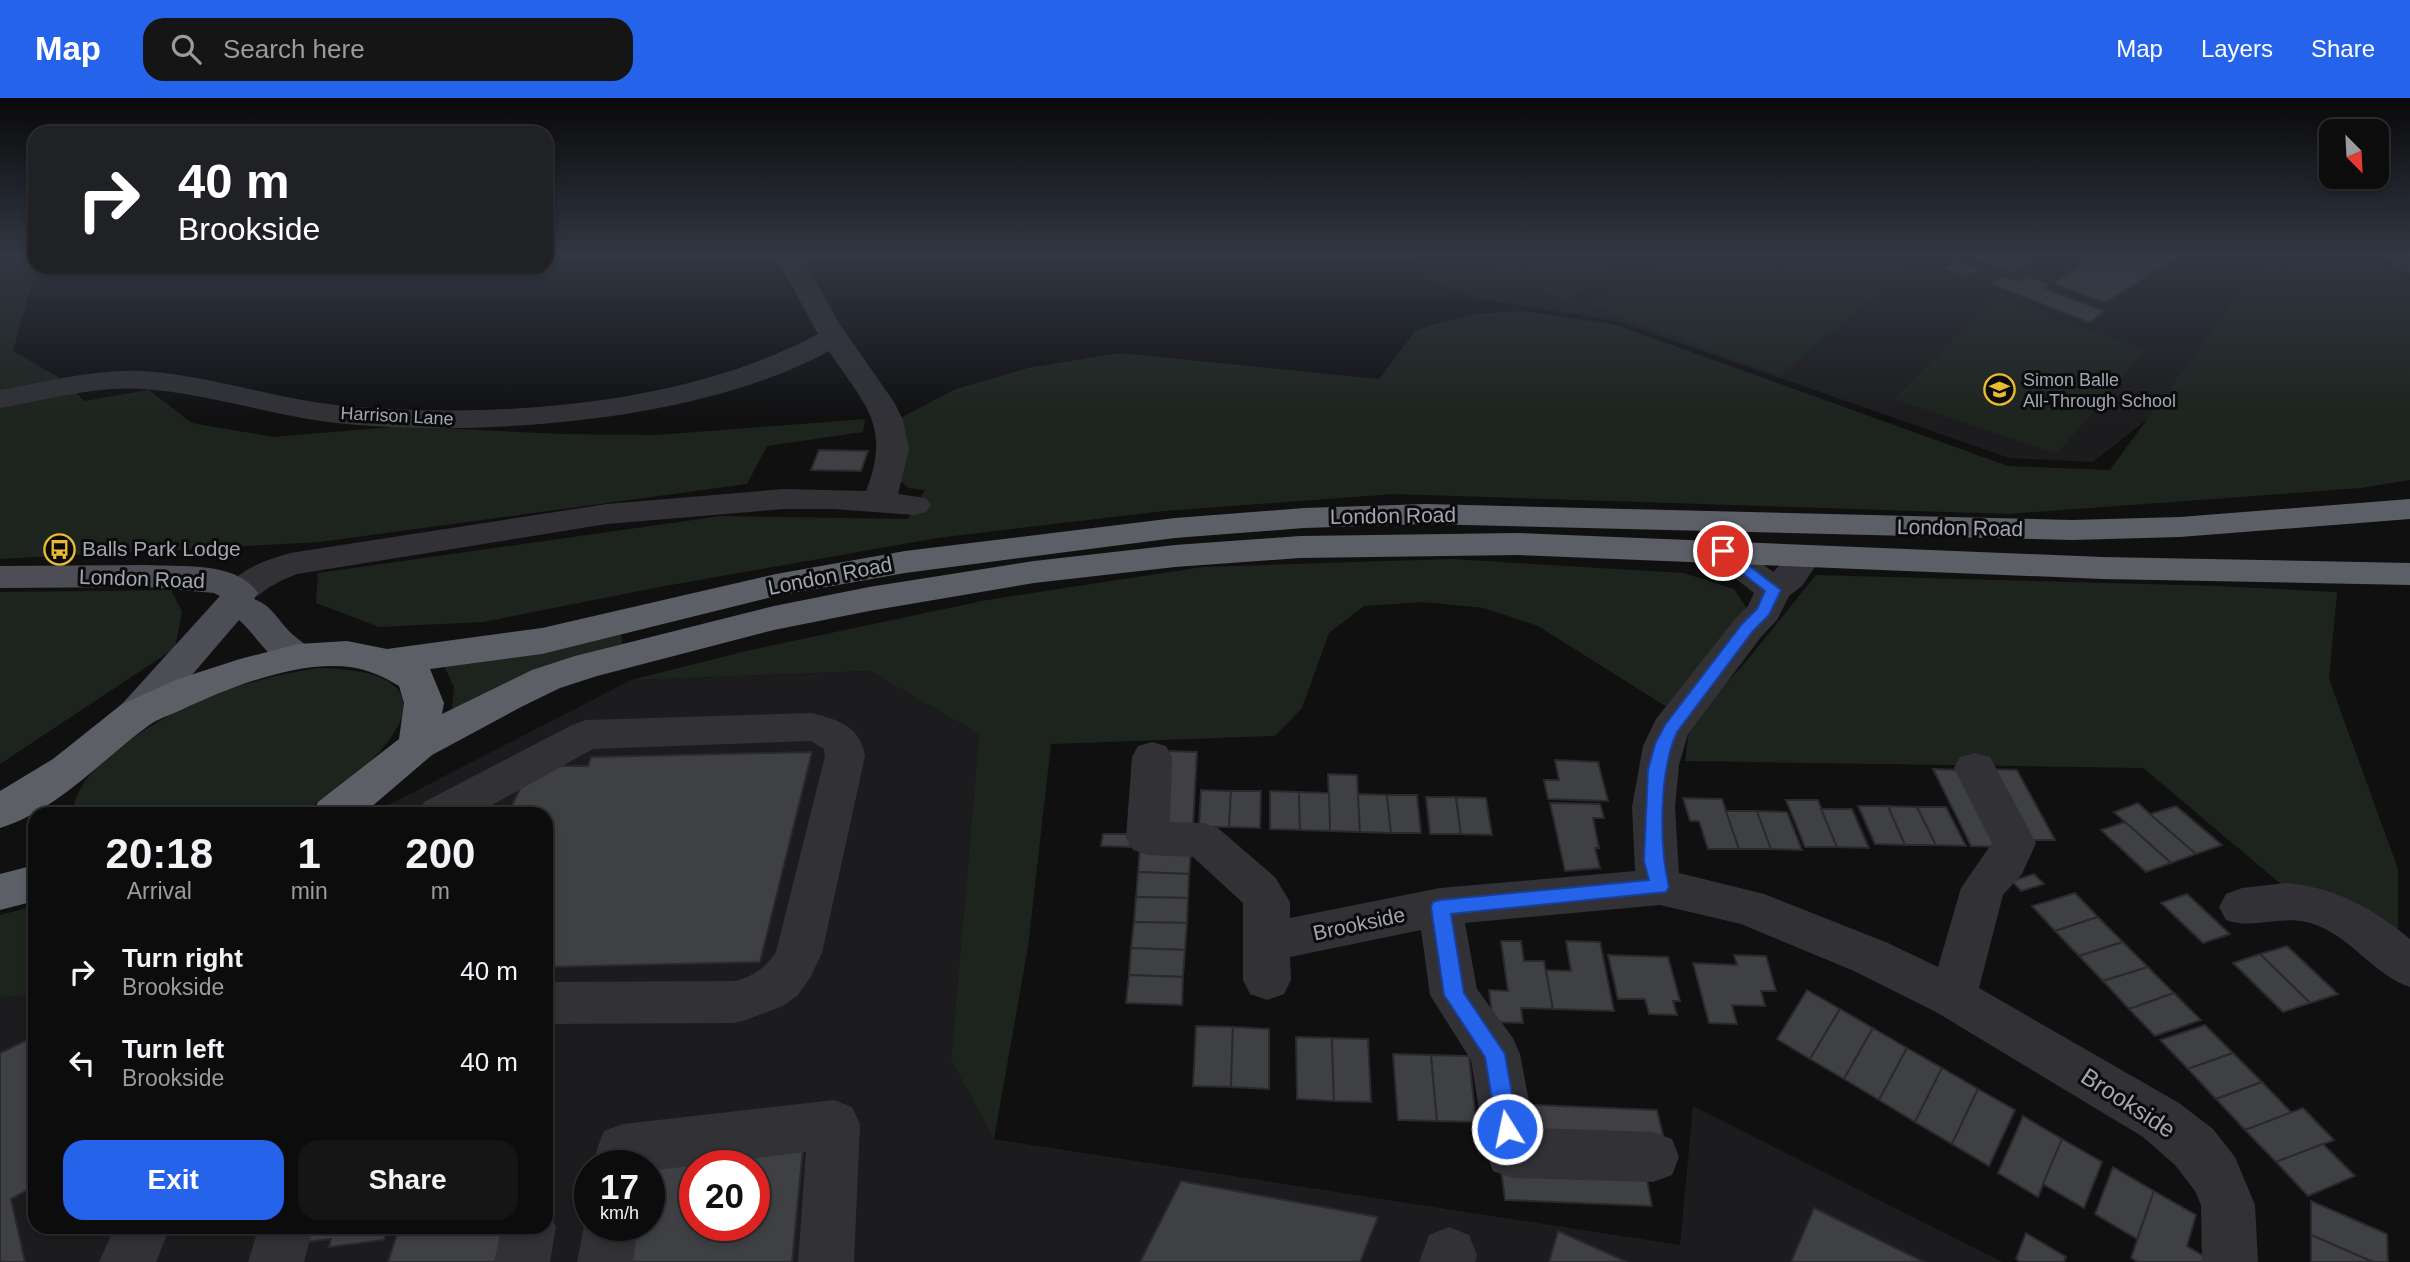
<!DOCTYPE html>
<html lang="en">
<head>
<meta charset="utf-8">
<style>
	body { margin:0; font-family:Arial,sans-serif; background:#151516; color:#f1f3f6; height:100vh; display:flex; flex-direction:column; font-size:26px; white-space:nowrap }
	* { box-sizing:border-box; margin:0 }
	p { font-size:23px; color:#9a9b9d }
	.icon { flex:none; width:38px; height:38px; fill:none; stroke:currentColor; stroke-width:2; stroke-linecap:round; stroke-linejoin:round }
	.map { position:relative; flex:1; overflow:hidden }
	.details { position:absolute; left:28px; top:709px; width:525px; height:427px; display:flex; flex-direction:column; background:#0c0c0d; border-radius:21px; box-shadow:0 4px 10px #0003,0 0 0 2px #2c2c2e }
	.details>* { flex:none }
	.hud { position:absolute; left:28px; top:28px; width:525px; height:147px; border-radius:21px; box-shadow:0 4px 10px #0003,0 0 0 2px #2c2c2e; background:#202124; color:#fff; overflow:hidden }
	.needle { width:46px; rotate:156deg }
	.tools { position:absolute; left:2319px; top:21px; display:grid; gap:14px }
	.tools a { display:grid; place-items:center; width:70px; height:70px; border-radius:14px; background:#0c0c0d; box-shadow:0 4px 10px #0003,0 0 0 2px #2c2c2e; font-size:35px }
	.speed { position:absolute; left:574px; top:1052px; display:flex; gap:14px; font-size:35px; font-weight:700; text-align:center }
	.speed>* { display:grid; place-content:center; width:91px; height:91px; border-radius:50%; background:#0c0c0d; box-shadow:0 4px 10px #0003,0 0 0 2px #2c2c2e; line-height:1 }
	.speed small { font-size:18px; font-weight:400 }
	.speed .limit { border:10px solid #d22; background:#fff; color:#111 }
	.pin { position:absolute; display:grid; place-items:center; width:60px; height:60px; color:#fff; margin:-30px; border:4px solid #fff; border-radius:50%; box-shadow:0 2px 7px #0007 }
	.me { position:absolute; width:77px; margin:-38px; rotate:350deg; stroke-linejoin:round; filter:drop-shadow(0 0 5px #0008) }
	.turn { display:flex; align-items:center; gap:24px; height:147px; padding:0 35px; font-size:32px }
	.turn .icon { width:91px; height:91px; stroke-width:2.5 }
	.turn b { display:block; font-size:49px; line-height:60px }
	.eta { display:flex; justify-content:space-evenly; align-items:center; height:119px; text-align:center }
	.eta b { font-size:42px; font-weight:800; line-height:49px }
	.action { display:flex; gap:14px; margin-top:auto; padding:14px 35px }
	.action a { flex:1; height:80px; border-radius:21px; background:#2563eb; color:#fff; font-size:28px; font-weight:800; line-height:80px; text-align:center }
	.action a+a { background:#151516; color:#f1f3f6 }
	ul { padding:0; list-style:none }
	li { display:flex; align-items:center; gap:21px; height:91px; padding:0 35px }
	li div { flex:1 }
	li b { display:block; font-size:26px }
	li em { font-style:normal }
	header { display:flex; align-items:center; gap:42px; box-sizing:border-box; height:98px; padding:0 35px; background:#2563eb; color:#fff }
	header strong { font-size:33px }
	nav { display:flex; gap:38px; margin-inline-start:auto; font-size:24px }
	.search { width:490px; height:63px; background:#151516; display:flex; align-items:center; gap:18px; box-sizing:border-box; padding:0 24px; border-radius:21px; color:#9a9b9d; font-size:26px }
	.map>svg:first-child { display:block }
	.built { fill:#1c1c1e; fill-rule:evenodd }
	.green { fill:#1d241e }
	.building { fill:#3f4044; stroke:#2a2a2d; stroke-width:2; fill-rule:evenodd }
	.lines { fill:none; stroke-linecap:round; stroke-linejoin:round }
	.minor { fill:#313136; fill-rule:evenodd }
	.major { fill:#4d4e55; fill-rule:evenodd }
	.highway { fill:#5d5f67; fill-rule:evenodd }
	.route { fill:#2563eb; stroke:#184099; stroke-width:2 }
	.labels { text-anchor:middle; stroke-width:6; stroke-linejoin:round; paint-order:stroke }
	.far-poi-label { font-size:18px; fill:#a2a5b2; stroke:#0b0b0c; text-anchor:start }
	.far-street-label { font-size:18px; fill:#a2a5b2; stroke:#0b0b0c }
	.street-label { font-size:21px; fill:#a2a5b2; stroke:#0b0b0c }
	.poi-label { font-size:21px; fill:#a2a5b2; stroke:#0b0b0c; text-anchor:start }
	.near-street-label { font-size:24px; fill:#a2a5b2; stroke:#0b0b0c }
</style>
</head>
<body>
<header>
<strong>Map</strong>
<div class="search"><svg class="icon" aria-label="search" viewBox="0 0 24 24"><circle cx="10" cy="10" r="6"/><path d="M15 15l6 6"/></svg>Search here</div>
<nav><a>Map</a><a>Layers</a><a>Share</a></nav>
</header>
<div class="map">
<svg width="2410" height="1164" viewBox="0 0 2410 1164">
	<rect width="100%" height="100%" fill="#101011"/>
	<!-- built -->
	<g class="built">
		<polygon points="1407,157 2280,157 2307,196 2093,364 2009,360 1620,224 1472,199 1429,182"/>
		<path d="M 869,573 L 979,636 L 951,962 L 994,1041 L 1680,1147 L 1693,1008 L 2002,1164 L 0,1164 L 0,893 L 35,877 L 35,1129 L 546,1129 L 546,716 L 371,716 L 631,582 ZM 590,1068 L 649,1068 L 649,1127 L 590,1127 ZM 695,1068 L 754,1068 L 754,1127 L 695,1127 Z"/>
	</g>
	<!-- green -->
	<g class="green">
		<polygon points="0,157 35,157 35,168 53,168 32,185 13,253 65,283 84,303 149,292 192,325 274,339 403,328 558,336 657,337 865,321 863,334 767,348 747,386 320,444 0,461"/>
		<polygon points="1455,157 1640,157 1567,202"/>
		<polygon points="1666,157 1884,157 1912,167 1779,278 1590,207"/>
		<polygon points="2263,157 2380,157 2410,184 2410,382 2361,390 2008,416 1394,396 1164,413 937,440 654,490 483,524 379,529 316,505 318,475 721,418 908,421 925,392 909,390 897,381 902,319 956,291 1028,270 1120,255 1379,281 1416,232 1472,216 1524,213 1616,227 2008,368 2110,372 2264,161"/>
		<polygon points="1995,199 2145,252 2057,356 1894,301"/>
		<polygon points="1451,461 1684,475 1734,491 1748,512 1670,611 1538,528 1484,510 1423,504 1364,508 1329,535 1302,610 1275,638 1051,646 1028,849 994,1041 951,962 979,636 869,573 631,582 746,553 987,502 1202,469"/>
		<polygon points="1816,477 2217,488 2337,494 2329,581 2398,771 2398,831 2287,791 2143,670 1685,663 1690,624 1744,566"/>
		<polygon points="171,492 182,514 175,550 0,666 0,494"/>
		<polygon points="621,534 622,546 589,555 452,612 454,589 443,566"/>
		<path d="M 318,570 C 483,572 372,677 297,716 L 73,716 C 74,689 97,667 117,652 C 178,604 242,582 318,570 Z"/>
		<polygon points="35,808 35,897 0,899 0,817"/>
	</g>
	<!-- building -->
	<g class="building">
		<polygon points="1981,157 2007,157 2030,165 2013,174 1976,160"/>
		<polygon points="2094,157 2180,157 2105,205 2053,185"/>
		<polygon points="1954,163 1982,172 1966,179 1943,171"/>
		<polygon points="2028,178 2048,186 2044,190 2104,213 2090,225 1989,185 2000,179 2020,183"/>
		<polygon points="819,352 868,353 861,373 811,372"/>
		<polygon points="1168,653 1197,654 1193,727 1163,727"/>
		<polygon points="812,654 760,864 546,869 546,716 498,716 500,710 511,710 523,684 552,668 588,668 591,659"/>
		<polygon points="1555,662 1598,664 1608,703 1548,701 1544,682 1559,682"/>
		<polygon points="1933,671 1962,672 2001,749 1971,748"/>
		<polygon points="1989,671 2017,672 2055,742 2026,742"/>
		<polygon points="1328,676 1357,677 1360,734 1330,733"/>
		<polygon points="1201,692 1231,693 1229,729 1199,729"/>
		<polygon points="1231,693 1261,693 1260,730 1229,729"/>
		<polygon points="1270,693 1299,694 1300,732 1270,731"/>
		<polygon points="1299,694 1329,695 1330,733 1300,732"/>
		<polygon points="1358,696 1387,697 1391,735 1360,734"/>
		<polygon points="1387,697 1417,697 1421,735 1391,735"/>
		<polygon points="1426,699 1456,699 1461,736 1430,736"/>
		<polygon points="1456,699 1486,700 1492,737 1461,736"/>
		<polygon points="1683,700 1722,701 1739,751 1708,751 1699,723 1690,723"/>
		<polygon points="1786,702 1818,702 1837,749 1805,749"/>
		<polygon points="1550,705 1600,706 1604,720 1593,720 1599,750 1595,750 1600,770 1565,773"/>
		<polygon points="2138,705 2150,716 2196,756 2171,765 2114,714"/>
		<polygon points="1858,708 1888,708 1905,747 1875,746"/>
		<polygon points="1888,708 1917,709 1936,747 1905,747"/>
		<polygon points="2176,708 2222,747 2196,756 2150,716"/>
		<polygon points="1917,709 1946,709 1966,748 1936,747"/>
		<polygon points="1821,711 1852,711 1869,750 1837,749"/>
		<polygon points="1726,713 1757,713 1771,751 1739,751"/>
		<polygon points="1757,713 1787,714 1802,752 1771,751"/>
		<polygon points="2125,724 2171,765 2146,774 2101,732"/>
		<polygon points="1103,736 1131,736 1130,749 1101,748"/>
		<polygon points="1140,750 1191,752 1189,776 1138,774"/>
		<polygon points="1138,774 1189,776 1188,800 1136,799"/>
		<polygon points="2034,776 2044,786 2021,793 2012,783"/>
		<polygon points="2075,795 2098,819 2055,833 2032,808"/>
		<polygon points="2187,796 2230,836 2203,845 2161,805"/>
		<polygon points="1136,799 1188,800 1187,825 1134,824"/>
		<polygon points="2098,819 2123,844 2079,858 2055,833"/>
		<polygon points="1134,824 1187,825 1185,852 1131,850"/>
		<polygon points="1501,843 1521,843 1524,863 1544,863 1553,911 1521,910 1523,925 1493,924 1489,892 1508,893"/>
		<polygon points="1566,843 1600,844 1614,913 1553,911 1546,872 1571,873"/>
		<polygon points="2123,844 2148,869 2103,883 2079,858"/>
		<polygon points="2287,848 2338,896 2310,905 2260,856"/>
		<polygon points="1131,850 1185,852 1183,879 1129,877"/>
		<polygon points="2260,856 2310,905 2283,914 2233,865"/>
		<polygon points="1608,857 1668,859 1680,903 1673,903 1677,917 1649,916 1645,901 1618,901"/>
		<polygon points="1734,857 1766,858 1776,893 1761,893 1765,908 1732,907 1737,926 1709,925 1693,865 1737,867"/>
		<polygon points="2148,869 2174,895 2129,911 2103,883"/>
		<polygon points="1129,877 1183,879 1182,907 1126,905"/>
		<polygon points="1807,892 1840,911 1810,961 1777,941"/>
		<polygon points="2174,895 2201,922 2155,938 2129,911"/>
		<polygon points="1840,911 1873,930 1844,981 1810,961"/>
		<polygon points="2205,927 2233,955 2188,971 2160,942"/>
		<polygon points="1196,928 1233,929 1231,989 1193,988"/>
		<polygon points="1233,929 1269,931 1269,991 1231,989"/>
		<polygon points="1873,930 1907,950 1879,1002 1844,981"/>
		<polygon points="1296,939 1332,940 1334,1003 1297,1001"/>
		<polygon points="1332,940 1368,941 1371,1004 1334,1003"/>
		<polygon points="27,942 35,974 35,1088 11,1101 25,1164 0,1164 0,955"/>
		<polygon points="1907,950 1942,970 1915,1024 1879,1002"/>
		<polygon points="2233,955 2262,984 2216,1001 2188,971"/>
		<polygon points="1393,956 1431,957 1437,1023 1398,1022"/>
		<polygon points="1431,957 1469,958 1476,1024 1437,1023"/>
		<polygon points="1942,970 1978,991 1952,1046 1915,1024"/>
		<polygon points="2262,984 2292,1015 2245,1032 2216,1001"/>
		<polygon points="1978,991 2015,1012 1989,1068 1952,1046"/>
		<polygon points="1515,1006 1657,1012 1664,1041 1519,1037"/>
		<polygon points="2303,1010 2334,1042 2276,1064 2245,1032"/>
		<polygon points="2023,1018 2062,1041 2038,1099 1998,1075"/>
		<polygon points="2062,1041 2102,1064 2084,1110 2043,1086"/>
		<polygon points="2323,1046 2355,1078 2308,1098 2276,1064"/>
		<path d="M 803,1050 L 792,1164 L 625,1164 L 632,1127 L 649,1127 L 649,1068 ZM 695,1068 L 754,1068 L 754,1127 L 695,1127 Z"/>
		<polygon points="2113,1069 2154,1093 2137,1141 2095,1116"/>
		<polygon points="1501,1072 1646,1077 1652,1108 1505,1102"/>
		<polygon points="1181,1083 1378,1119 1360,1164 1140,1164"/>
		<polygon points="2154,1093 2196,1117 2187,1148 2205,1159 2205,1164 2138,1164 2131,1160"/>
		<polygon points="2311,1103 2387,1136 2388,1164 2373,1164 2311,1137"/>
		<polygon points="1814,1110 1924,1164 1791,1164"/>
		<polygon points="304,1129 515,1129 507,1164 388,1164 398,1133 387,1134 384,1142 329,1149 331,1141 298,1145"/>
		<polygon points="1558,1133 1627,1164 1549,1164"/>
		<polygon points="2026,1135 2066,1159 2064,1164 2020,1164 2016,1161"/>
		<polygon points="2311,1137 2373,1164 2311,1164"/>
	</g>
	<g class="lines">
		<!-- minor -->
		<g class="minor">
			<path d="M 775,157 L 801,157 L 839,225 L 894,304 L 903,322 L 909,351 L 898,396 L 926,400 L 931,407 L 926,414 L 914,417 L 834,411 L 784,411 L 607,426 L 297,476 C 291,479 283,481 277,485 C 257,495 251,510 227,503 L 222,495 C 237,472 265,462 290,455 L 607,406 L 784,391 L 866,393 C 892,326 864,307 829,253 C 702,323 489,339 346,326 C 277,320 211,295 142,291 C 94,288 47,302 0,310 L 0,292 C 47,284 94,271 142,273 C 211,277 277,302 346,308 C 494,321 685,308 818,236 Z"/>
			<polygon points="2383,157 2410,157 2410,175 2401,173"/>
			<path d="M 1723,442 L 1735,445 L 1773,474 C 1791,458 1789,442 1818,449 L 1823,457 L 1802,488 L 1789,498 L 1777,522 L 1761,539 L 1688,636 L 1679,667 L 1675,709 L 1679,775 L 1764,796 L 1888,845 L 1938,869 L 1961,790 L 1992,745 L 1954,670 L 1960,659 L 1975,655 L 1990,659 L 2036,745 L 2022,776 L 2003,797 L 1979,890 L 2179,1005 L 2213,1031 L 2235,1059 L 2255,1107 L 2258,1164 L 2202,1164 L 2201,1107 L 2195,1093 L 2175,1067 L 2143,1039 L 1936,914 L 1854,873 L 1741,826 L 1660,807 L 1465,825 L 1477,891 L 1513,940 L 1520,956 L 1534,1030 L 1653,1034 L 1672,1041 L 1679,1059 L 1672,1077 L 1653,1084 L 1512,1080 L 1493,1073 L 1486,1055 L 1471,962 L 1430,897 L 1421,832 L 1290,859 L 1291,882 L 1284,896 L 1267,902 L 1250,896 L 1243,882 L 1243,805 L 1193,759 L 1148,757 L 1133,752 L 1126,740 L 1132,659 L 1138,648 L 1152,644 L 1166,648 L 1172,659 L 1170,724 L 1203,725 L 1218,730 L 1275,779 L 1290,804 L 1290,820 L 1440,790 L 1635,773 L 1632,709 L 1643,648 L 1656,621 L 1735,521 L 1748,508 L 1754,495 L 1711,461 L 1706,453 L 1711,445 Z"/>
			<path d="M 811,615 C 836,621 861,628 865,658 L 822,855 L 810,880 L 798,897 L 783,908 L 746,922 L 734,925 L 546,926 L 546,884 L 734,883 C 753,879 765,870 776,854 L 825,658 L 824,651 L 811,643 L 593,651 L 476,716 L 418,716 L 424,704 L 572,627 L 586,622 Z"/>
			<path d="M 2286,785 C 2334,789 2373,810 2410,841 L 2410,889 C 2374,877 2352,840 2316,827 C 2283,814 2257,833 2226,822 L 2219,809 L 2226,796 L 2242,790 Z"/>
			<polygon points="834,1002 852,1009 860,1026 854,1164 798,1164 806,1054 649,1073 649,1068 594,1068 597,1051 604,1033 623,1026"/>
			<polygon points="546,1109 556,1129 550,1164 494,1164 502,1129 546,1129"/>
			<polygon points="590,1112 590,1127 638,1127 633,1164 577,1164 584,1127"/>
			<polygon points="115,1129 170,1129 156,1164 99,1164"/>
			<polygon points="259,1129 313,1129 304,1164 248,1164"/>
			<polygon points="1449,1129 1469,1137 1477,1157 1475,1164 1419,1164 1429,1137"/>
		</g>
		<!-- major -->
		<path class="major" d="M 146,467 C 180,469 237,463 258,495 L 254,501 C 273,508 278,523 292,536 C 301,544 310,548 317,559 L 311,568 C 275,578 262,542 239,522 L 150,626 L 136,630 L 122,626 L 116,616 L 122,606 L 220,498 L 214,495 L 146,489 L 0,490 L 0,468 Z"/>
		<!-- highway -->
		<g class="highway">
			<path d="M 2410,401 L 2410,421 L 2180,439 L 2072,442 L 1426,426 L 1304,430 L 1175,440 L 905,475 L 776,498 L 542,556 L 430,571 L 444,605 L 442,616 L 532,572 L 575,558 L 774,508 L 869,489 L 1034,463 L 1175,447 L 1300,438 L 1518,435 L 2102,459 L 2410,465 L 2410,487 L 2102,481 L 1518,457 L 1300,460 L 1175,469 L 1034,485 L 869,513 L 774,532 L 597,578 L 560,590 L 523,608 L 432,657 L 363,716 L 312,716 L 318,704 L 399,641 L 404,605 L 399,588 C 383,578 369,572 350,569 C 297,562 228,590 181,612 C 170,617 157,621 148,628 C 100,663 58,712 0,730 L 0,693 L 53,661 L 122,606 L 178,581 L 240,561 L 298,546 L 347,543 L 387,551 L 542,530 L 776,476 L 905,453 L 1175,420 L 1304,410 L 1426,406 L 2072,422 L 2180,419 Z"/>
			<polygon points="35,767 35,803 0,812 0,776"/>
		</g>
	</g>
	<!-- sky -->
	<linearGradient id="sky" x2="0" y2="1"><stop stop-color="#090909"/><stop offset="0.49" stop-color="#313743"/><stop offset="1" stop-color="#313743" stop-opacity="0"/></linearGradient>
	<rect width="2410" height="320" fill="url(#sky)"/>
	<!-- route -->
	<path class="route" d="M 1723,448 L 1781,492 L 1769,517 L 1753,533 L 1677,634 C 1659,673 1659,747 1669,789 L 1666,794 L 1451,816 L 1464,895 L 1505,956 L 1518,1031 L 1515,1038 L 1507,1041 L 1500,1038 L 1497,1031 L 1485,959 L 1444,897 L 1431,809 L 1433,804 L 1440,802 L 1649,782 L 1644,763 L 1648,672 L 1655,646 L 1665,627 L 1742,526 L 1757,511 L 1765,493 L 1718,456 L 1718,450 Z"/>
	<!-- icons -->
	<defs>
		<symbol id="school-ring" viewBox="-11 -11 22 22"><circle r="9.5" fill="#0b0b0c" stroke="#e9bc30" stroke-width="1.5"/><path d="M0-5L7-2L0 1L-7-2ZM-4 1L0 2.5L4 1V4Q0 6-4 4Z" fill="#e9bc30"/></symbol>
		<symbol id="bus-ring" viewBox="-11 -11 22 22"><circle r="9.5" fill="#0b0b0c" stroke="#e9bc30" stroke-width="1.5"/><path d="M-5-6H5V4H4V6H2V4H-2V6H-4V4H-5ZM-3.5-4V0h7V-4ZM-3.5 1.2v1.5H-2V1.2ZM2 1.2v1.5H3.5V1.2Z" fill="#e9bc30"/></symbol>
	</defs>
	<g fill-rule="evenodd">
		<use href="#school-ring" x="1982" y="274" width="35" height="35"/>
		<use href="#bus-ring" x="42" y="434" width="35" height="35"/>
	</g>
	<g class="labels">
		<!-- far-poi labels -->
		<g class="far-poi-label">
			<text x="2023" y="288">Simon Balle<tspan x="2023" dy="21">All-Through School</tspan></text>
		</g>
		<!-- far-street labels -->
		<g class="far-street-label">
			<text transform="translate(397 318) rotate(3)" y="6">Harrison Lane</text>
		</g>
		<!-- street labels -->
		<g class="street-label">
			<text transform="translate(1393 418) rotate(-1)" y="7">London Road</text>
			<text transform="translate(1960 430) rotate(1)" y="7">London Road</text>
			<text transform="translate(830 478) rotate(-11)" y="7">London Road</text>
			<text transform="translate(142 481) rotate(2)" y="7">London Road</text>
			<text transform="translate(1359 826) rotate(-12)" y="7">Brookside</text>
		</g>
		<!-- poi labels -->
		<g class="poi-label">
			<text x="82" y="458">Balls Park Lodge</text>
		</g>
		<!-- near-street labels -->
		<g class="near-street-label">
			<text transform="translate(2128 1005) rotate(33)" y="8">Brookside</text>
		</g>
	</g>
</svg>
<div class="tools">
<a><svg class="needle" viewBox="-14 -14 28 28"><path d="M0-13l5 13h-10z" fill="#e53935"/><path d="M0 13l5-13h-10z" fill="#9a9b9d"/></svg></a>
</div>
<div class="speed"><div>17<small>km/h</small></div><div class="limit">20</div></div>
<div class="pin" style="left:1723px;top:453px;background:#d93025"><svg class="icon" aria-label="arrive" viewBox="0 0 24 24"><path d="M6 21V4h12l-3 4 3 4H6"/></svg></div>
<svg class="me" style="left:1507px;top:1031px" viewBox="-20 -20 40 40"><circle r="17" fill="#2563eb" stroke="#fff" stroke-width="3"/><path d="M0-11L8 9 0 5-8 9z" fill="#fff"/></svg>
<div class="hud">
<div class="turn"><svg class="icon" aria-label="right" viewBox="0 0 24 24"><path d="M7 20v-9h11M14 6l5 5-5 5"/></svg><div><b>40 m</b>Brookside</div></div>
</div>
<section class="details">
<div class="eta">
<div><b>20:18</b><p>Arrival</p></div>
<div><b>1</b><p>min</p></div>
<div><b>200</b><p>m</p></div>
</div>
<ul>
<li><svg class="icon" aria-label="right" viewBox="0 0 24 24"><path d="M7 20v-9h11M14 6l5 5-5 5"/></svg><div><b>Turn right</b><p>Brookside</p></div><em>40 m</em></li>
<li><svg class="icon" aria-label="left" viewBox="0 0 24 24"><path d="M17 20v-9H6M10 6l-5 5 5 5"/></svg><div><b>Turn left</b><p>Brookside</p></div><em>40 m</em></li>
</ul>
<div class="action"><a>Exit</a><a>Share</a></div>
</section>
</div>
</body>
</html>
